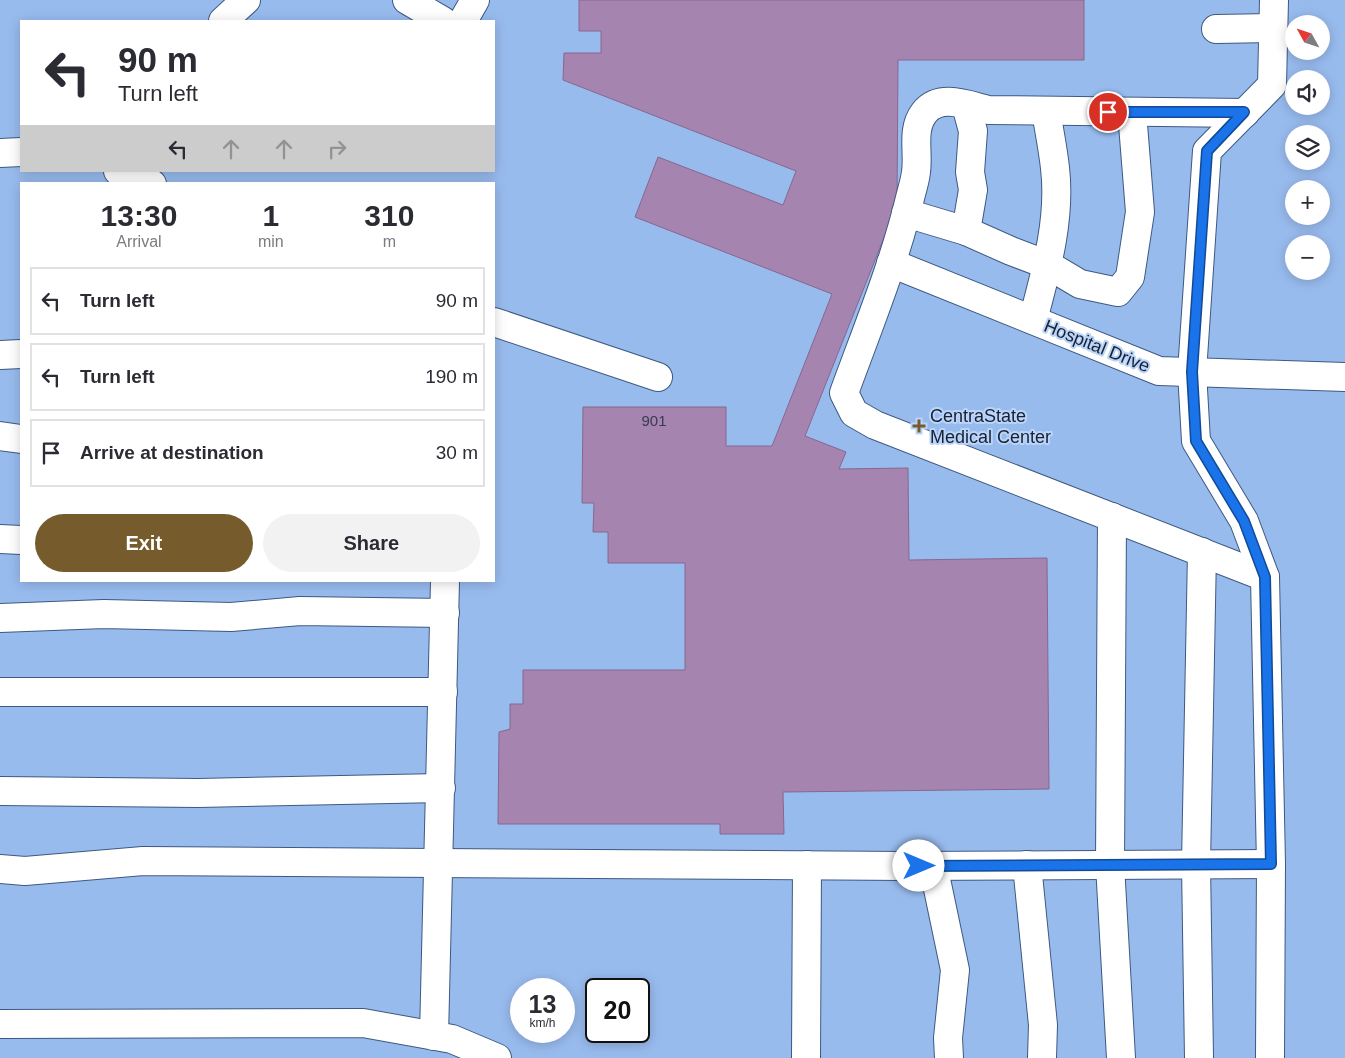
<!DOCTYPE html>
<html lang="en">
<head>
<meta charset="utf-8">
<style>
	body { margin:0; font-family:Arial,sans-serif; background:#f2f2f3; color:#2b2b33; height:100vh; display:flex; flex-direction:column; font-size:19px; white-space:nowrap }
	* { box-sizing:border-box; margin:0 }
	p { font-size:16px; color:#7c7c81 }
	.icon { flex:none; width:28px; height:28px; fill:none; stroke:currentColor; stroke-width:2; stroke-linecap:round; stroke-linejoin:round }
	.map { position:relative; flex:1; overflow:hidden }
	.sheet { position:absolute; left:20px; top:182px; width:475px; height:400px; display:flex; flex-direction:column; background:#fff; border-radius:0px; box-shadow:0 2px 12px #0003 }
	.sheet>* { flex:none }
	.hud { position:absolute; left:20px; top:20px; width:475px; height:152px; border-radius:0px; box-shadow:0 2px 12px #0003; background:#fff; color:#2b2b33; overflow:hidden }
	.needle { width:32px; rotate:310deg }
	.tools { position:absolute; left:1285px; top:15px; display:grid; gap:10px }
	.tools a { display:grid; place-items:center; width:45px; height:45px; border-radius:50%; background:#fff; box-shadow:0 2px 12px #0003; font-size:25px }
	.speed { position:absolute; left:510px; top:978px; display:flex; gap:10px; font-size:25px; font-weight:700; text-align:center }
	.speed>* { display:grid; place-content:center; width:65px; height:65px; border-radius:50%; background:#fff; box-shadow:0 2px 12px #0003; line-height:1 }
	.speed small { font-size:12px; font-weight:400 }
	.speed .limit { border:2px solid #111; border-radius:8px; background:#fff; color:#111 }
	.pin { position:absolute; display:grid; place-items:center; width:42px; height:42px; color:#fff; margin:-21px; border:2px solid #fff; border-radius:50%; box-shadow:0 1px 5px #0007 }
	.me { position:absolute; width:55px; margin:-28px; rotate:90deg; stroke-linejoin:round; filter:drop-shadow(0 0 4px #0008) }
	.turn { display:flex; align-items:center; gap:18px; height:105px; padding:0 15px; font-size:22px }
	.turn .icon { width:65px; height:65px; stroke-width:2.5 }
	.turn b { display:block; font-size:35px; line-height:42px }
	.lanes { display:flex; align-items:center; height:48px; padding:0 15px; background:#0003; justify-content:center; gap:25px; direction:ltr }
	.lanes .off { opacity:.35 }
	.eta { display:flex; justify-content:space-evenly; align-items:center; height:85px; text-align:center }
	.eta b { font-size:30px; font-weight:700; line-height:35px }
	.primary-button { display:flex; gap:10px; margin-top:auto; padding:10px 15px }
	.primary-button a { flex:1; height:58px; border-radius:30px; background:#765b2d; color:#fff; font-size:20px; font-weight:700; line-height:58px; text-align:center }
	.primary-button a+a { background:#f2f2f3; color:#2b2b33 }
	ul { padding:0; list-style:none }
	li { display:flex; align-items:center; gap:15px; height:68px; margin:0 10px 8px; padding:0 5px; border:2px solid #e1e1e2; border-radius:0px }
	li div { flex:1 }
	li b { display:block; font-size:19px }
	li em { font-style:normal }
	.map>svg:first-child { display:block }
	.built { fill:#98bbee; fill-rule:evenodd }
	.building { fill:#a584af; stroke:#866790 }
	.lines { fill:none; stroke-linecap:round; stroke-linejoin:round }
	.minor-casing { stroke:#3e5981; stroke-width:30 }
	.minor { stroke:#fff; stroke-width:28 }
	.route-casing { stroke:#114b97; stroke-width:12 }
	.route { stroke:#1a73e8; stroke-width:9 }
	.poi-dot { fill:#765b2d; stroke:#bbd4f9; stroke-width:2 }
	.labels { text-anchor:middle; stroke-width:4; stroke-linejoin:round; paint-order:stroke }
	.number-label { font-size:15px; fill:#3a3a52 }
	.street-label { font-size:18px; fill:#162233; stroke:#bbd4f9 }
	.poi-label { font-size:18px; fill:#162233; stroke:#bbd4f9; text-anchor:start }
</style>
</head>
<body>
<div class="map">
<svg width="1345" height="1058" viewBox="0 0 1345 1058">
	<rect width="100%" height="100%" fill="#a8c7f5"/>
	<!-- built -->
	<path class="built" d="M 0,0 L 1345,0 L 1345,1058 L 0,1058 ZM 21,21 L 494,21 L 494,171 L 21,171 ZM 1294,24 L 1321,24 L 1321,51 L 1294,51 ZM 1294,79 L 1321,79 L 1321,106 L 1294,106 ZM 1294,134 L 1321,134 L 1321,161 L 1294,161 ZM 21,184 L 494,184 L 494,581 L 21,581 ZM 1294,189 L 1321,189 L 1321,216 L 1294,216 ZM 1294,244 L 1321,244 L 1321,271 L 1294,271 ZM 521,989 L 564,989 L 564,1031 L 521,1031 ZM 596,989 L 639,989 L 639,1031 L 596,1031 Z"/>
	<!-- building -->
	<polygon class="building" points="579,0 1084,0 1084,60 898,60 897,205 805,436 846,452 839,469 908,468 909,560 1047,558 1049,789 783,792 784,834 720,834 720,824 498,824 499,732 510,729 510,704 523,704 523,670 685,670 685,563 608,563 608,532 593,532 594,503 582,503 583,407 726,407 726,446 772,446 832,294 635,217 658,157 783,205 796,171 563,80 564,53 601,53 601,31 579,31"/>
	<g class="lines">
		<defs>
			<g id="minor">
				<polyline points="407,0 443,21"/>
				<polyline points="223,21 246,0"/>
				<polyline points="463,21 475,0"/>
				<polyline points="1216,29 1273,28"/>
				<polyline points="966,105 973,131 970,172 973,190 966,231 1011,251 1048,265 1080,284 1118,292 1130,277 1140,212 1132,112"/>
				<path d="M 1245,113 L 988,110 C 968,105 939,93 924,113 C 911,130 919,152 916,172 C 915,180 913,187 911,194 C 895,262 868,327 844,393 L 854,413 L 875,425 L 1265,577"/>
				<polyline points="0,153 21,152"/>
				<polyline points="118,171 152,184"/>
				<polyline points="906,213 966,231"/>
				<polyline points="891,263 1159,371 1345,377"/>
				<path d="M 1033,320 C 1046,271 1061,219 1055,168 C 1053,149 1049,130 1046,111"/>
				<polyline points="494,322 658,377"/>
				<polyline points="0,355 21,354"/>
				<polyline points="0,436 21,439"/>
				<polyline points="1112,517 1110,865 1121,1058"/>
				<polyline points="0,539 21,540"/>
				<polyline points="0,618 104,614 231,617 300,611 445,613"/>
				<polyline points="0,692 443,692"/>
				<polyline points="0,791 198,793 441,788"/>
				<polyline points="933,865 955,970 948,1038 949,1058"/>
				<polyline points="1027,865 1043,1025 1042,1058"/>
				<polyline points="0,869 25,871 143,861 906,866 1271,864"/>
				<polyline points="0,1024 363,1023 452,1039 497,1058"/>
				<polyline points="434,1036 445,581"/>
				<polyline points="806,1058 807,865"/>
				<polyline points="1199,1058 1196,864 1202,552"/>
				<polyline points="1270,1058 1271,864 1265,577 1244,521 1196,441 1192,372 1207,151 1272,85 1274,0"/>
			</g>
		</defs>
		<!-- minor casing -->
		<use href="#minor" class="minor-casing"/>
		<!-- minor -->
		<use href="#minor" class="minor"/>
	</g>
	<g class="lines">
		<defs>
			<polyline id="route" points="919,866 1271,864 1265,577 1244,521 1196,441 1192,372 1207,151 1244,112 1108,112"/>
		</defs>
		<!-- route casing -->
		<use href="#route" class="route-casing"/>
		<!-- route -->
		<use href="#route" class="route"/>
	</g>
	<!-- markers -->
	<path class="poi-dot" d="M916.5 418.5h5v5h5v5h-5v5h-5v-5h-5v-5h5z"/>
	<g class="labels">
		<!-- number labels -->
		<g class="number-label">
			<text x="654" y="426">901</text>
		</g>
		<!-- street labels -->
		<g class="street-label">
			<text transform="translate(1097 346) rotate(22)" y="6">Hospital Drive</text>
		</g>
		<!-- poi labels -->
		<g class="poi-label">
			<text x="930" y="422">CentraState<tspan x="930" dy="21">Medical Center</tspan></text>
		</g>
	</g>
</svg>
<div class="tools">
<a><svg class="needle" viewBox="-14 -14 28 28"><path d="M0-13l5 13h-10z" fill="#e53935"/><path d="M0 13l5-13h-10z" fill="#7c7c81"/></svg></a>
<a><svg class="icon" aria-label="sound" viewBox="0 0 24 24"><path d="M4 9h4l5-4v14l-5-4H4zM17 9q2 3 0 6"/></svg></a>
<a><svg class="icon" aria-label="layers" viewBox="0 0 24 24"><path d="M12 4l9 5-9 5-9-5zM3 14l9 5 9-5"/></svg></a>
<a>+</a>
<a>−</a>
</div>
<div class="speed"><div>13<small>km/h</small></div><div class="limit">20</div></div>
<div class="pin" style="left:1108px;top:112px;background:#d93025"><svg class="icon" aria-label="arrive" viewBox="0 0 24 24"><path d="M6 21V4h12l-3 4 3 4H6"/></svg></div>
<svg class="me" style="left:919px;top:866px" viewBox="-20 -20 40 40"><circle r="19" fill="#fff"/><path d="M0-13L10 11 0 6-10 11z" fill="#1a73e8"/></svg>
<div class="hud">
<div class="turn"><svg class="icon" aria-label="left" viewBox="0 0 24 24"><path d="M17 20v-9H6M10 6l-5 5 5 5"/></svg><div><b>90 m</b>Turn left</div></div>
<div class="lanes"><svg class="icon" aria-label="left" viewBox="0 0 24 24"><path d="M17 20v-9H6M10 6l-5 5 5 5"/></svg><svg class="icon off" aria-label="ahead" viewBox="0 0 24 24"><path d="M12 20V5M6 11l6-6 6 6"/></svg><svg class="icon off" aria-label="ahead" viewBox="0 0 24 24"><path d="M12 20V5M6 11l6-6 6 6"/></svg><svg class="icon off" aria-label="right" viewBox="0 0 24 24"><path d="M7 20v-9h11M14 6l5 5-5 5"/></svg></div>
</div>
<section class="sheet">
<div class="eta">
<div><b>13:30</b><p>Arrival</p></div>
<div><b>1</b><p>min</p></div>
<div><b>310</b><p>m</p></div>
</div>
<ul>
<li><svg class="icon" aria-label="left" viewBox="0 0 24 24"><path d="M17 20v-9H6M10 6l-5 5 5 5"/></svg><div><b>Turn left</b></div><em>90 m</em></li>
<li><svg class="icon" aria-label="left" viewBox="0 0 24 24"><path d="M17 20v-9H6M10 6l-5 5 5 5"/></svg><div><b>Turn left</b></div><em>190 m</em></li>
<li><svg class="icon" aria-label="arrive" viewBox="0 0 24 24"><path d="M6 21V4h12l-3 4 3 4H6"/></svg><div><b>Arrive at destination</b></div><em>30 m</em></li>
</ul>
<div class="primary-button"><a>Exit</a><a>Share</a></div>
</section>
</div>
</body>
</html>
